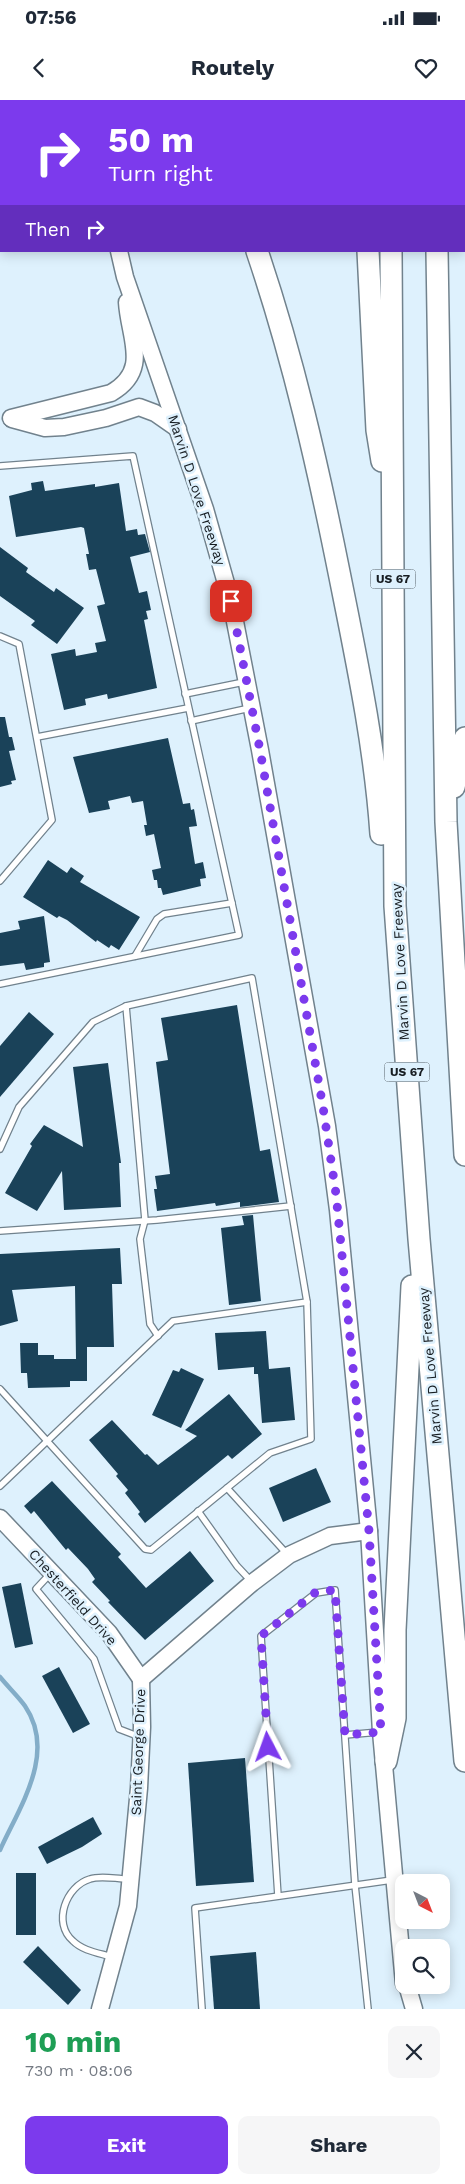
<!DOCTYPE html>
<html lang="en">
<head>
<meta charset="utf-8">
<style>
	body { margin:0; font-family:"Work Sans",sans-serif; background:#f6f6f7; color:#1f2937; height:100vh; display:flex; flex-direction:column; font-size:19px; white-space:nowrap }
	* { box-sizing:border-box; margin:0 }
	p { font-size:16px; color:#747a83 }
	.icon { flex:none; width:28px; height:28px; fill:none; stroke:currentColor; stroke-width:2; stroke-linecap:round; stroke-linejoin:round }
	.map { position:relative; height:1909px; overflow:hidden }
	.drawer { display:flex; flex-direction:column; background:#fff; flex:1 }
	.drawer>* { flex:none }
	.hud { position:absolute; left:0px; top:0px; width:465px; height:152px; box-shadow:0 2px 12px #0003; background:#7c3aed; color:#fff; overflow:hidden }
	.needle { width:32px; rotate:138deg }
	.controls { position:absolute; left:395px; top:1774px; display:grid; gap:10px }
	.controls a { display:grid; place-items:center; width:55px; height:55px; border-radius:10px; background:#fff; box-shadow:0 2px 12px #0003; font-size:25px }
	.pin { position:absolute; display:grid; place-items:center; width:42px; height:42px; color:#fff; margin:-21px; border-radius:10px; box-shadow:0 2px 8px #0006 }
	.me { position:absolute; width:55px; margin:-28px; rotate:356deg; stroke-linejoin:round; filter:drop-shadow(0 0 4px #0008) }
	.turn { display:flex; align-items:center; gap:18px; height:105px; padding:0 25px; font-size:22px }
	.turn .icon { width:65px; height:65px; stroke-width:2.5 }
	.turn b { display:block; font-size:35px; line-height:42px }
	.then { display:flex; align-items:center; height:48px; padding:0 25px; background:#0003; gap:10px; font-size:19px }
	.round { display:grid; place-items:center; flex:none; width:52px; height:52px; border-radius:10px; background:#f6f6f7 }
	.headline { display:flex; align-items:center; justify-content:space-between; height:85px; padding:0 25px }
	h1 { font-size:30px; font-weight:700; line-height:38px; color:#1e9e55 }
	.action { display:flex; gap:10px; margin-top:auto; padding:10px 25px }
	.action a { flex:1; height:58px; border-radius:10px; background:#7c3aed; color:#fff; font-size:20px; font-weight:700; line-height:58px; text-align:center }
	.action a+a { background:#f6f6f7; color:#1f2937 }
	.status { display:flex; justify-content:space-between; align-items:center; height:35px; padding:0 25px; background:#fff; direction:ltr }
	.status svg { height:14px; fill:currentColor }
	header { display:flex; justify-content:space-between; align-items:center; height:65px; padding:0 25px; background:#fff; font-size:22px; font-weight:700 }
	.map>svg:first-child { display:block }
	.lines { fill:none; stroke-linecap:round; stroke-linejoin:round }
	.stream { stroke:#83adc8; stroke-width:4.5 }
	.building { fill:#1a4259 }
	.lane-casing { stroke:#71828d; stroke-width:8 }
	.secondary-casing { stroke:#71828d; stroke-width:19 }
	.highway-casing { stroke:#71828d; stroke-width:24 }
	.lane { stroke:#fff; stroke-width:5.5 }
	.secondary { stroke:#fff; stroke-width:16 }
	.highway { stroke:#fff; stroke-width:21 }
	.route { stroke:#7c3aed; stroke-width:9; stroke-dasharray:0 16.2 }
	.labels { text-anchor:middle; stroke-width:5; stroke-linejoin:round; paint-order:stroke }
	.shield { fill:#def1fd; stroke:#535d64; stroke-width:1 }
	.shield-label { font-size:12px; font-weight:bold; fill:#171d22 }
	.street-label { font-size:14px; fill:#171d22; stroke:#def1fd }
</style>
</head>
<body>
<div class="status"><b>07:56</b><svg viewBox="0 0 49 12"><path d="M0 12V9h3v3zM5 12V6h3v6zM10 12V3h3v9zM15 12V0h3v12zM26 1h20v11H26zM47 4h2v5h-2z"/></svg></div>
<header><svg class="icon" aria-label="back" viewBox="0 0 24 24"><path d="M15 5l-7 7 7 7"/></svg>Routely<svg class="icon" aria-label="heart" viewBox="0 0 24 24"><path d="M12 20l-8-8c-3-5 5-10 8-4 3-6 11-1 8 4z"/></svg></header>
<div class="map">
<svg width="465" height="1909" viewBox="0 0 465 1909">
	<rect width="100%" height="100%" fill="#def1fd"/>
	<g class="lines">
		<!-- stream -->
		<path class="stream" d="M 0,1577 C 8,1587 18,1596 25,1606 C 57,1653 20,1706 0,1750"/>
	</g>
	<!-- building -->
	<g class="building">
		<polygon points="43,381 45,391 95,384 95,387 119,383 126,431 137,429 138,435 145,434 150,452 130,457 139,493 147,491 151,510 146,511 148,519 144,520 157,588 108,599 107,594 85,599 86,605 64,610 51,554 75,549 76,556 97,552 95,543 106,541 97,506 105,504 96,469 89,470 86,454 89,454 84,428 81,427 16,437 9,396 32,390 31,383"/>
		<polygon points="0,447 28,468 26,472 54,492 56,488 84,508 57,544 31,525 35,521 0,496"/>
		<polygon points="0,617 5,617 9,637 12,637 15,650 9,651 16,680 11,681 12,684 0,687"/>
		<polygon points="168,638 183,704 190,703 191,710 194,709 197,726 189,727 195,764 203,762 206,778 200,779 201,786 163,795 161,788 158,788 157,780 154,780 152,770 161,768 154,734 146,736 144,725 147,725 143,701 132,703 130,696 108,701 110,709 89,713 73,657"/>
		<polygon points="48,760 67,773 71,767 84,776 80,782 140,817 119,850 111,845 109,848 97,840 96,842 67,820 59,816 57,818 23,797"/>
		<polygon points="44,816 50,862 44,863 44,867 26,870 24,863 0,866 0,833 20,829 18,821"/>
		<polygon points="237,905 260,1051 270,1049 279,1102 240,1107 240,1102 216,1106 215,1103 157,1111 154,1089 157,1089 155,1076 170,1074 156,962 168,960 161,918"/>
		<polygon points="29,912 54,934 0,997 0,946"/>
		<polygon points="108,963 121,1063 119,1063 121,1107 64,1110 62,1071 37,1111 5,1093 32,1046 30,1044 44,1025 83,1047 73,967"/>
		<polygon points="253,1115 261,1201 229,1205 221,1128 244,1125 242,1116"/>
		<polygon points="120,1148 122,1184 112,1184 114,1247 87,1247 87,1281 70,1281 70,1287 28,1288 27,1273 21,1273 20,1243 38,1243 38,1255 54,1255 54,1259 76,1259 75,1186 12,1190 18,1221 0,1226 0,1154"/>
		<polygon points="266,1231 269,1269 290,1267 295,1320 262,1323 258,1274 254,1274 254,1267 218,1270 215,1233"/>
		<polygon points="181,1268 204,1279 181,1328 152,1315 173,1270 179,1272"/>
		<polygon points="229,1294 262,1334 232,1359 228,1355 145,1423 138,1414 140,1412 125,1393 128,1390 116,1376 118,1374 89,1340 112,1320 145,1355 147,1354 158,1365 197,1336 185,1330"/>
		<polygon points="316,1368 331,1402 283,1422 269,1388"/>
		<polygon points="52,1381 121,1454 118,1457 146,1488 190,1451 214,1481 145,1540 108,1502 110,1501 92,1482 95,1479 88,1469 68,1448 66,1450 34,1411 31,1414 24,1406"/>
		<polygon points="21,1483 33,1544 15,1548 2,1487"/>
		<polygon points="59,1567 90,1624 73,1633 42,1576"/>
		<polygon points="245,1658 254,1782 196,1786 188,1663"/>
		<polygon points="93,1717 102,1734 82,1747 47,1764 38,1747"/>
		<rect x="16" y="1773" width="20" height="62"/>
		<polygon points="38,1846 81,1890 68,1905 23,1862"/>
		<polygon points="256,1852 260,1909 214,1909 210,1856"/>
	</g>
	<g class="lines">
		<defs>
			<g id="lane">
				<polyline points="0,366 133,356 239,835 0,884"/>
				<polyline points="0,536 19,544 52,720 0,781"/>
				<polyline points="185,594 244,582"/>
				<polyline points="191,621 250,608"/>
				<polyline points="37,637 188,608"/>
				<polyline points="135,856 157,819 164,814 232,803"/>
				<polyline points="126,906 145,1120 140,1139 150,1224 158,1236"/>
				<polyline points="0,1049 19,1007 93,922 126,906 252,878 307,1202 311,1339 270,1353 151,1450 145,1449 0,1289"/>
				<polyline points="0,1131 157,1120 291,1106"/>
				<polyline points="0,1386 173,1221 307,1202"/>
				<polyline points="227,1388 287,1454"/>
				<polyline points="198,1411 237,1466 251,1481"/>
				<polyline points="50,1474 36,1489 94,1559 119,1629 140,1637"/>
				<polyline points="345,1635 379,1632"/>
				<polyline points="278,1796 261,1536 316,1493 335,1490 355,1785 368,1909"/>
				<path d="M 112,1857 C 99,1853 83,1851 73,1841 C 52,1823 66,1786 90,1779 C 101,1775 116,1779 128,1779"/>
				<polyline points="202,1909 195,1808 392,1780"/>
			</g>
			<g id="secondary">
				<polyline points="103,0 103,1"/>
				<polyline points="0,43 1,43"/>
				<polyline points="119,151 125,177 205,409 231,501 260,650 327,1026 338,1110 369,1431 381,1632 404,1884"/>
				<path d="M 11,318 L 111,293 C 151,270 129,238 127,202"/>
				<polyline points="12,319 45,328 64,327 106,318 139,307 155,313 178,329"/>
				<polyline points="0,1418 109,1533 141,1579"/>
				<polyline points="141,1579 252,1483 289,1455 330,1436 369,1431"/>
				<polyline points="407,1885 414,1909"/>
				<polyline points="100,1909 128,1806 139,1688 142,1627 141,1579"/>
			</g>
			<g id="highway">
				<polyline points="332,0 332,1"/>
				<polyline points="391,0 391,1"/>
				<polyline points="225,1 225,0"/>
				<polyline points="437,1 437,0"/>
				<polyline points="464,24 465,12"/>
				<path d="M 257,151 C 293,257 318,367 340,477 C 357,562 375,647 381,734"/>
				<polyline points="368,151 377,330 382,361"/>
				<polyline points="391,151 395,806 419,1139 465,1661"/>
				<polyline points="437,151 446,722 465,1055"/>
				<polyline points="454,687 465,638"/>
				<polyline points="386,1661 395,1618 395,1530 412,1186"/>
			</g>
		</defs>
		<!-- lane casing -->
		<use href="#lane" class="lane-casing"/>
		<!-- secondary casing -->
		<use href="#secondary" class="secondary-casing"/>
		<!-- highway casing -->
		<use href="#highway" class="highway-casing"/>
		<!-- lane -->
		<use href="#lane" class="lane"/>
		<!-- secondary -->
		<use href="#secondary" class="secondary"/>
		<!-- highway -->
		<use href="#highway" class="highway"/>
	</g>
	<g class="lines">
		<!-- route -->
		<polyline class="route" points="231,501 260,650 323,1007 336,1094 369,1431 381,1632 345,1635 335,1490 316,1492 261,1536 268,1647"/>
	</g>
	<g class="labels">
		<!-- shield labels -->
		<g class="shield">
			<rect x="370.5" y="469.5" width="45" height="19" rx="4"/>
			<rect x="384.5" y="962.5" width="45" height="19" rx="4"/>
		</g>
		<g class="shield-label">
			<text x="393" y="483">US 67</text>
			<text x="407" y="976">US 67</text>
		</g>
		<!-- street labels -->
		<g class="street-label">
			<text transform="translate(197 390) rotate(72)" y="5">Marvin D Love Freeway</text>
			<text transform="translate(400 862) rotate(-93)" y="5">Marvin D Love Freeway</text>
			<text transform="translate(430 1266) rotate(-95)" y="5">Marvin D Love Freeway</text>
			<text transform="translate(73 1497) rotate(48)" y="5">Chesterfield Drive</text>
			<text transform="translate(138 1652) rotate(-88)" y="5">Saint George Drive</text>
		</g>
	</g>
</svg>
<div class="controls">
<a><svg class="needle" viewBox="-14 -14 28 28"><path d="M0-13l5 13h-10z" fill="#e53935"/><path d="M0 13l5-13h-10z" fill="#747a83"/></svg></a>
<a><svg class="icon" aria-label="search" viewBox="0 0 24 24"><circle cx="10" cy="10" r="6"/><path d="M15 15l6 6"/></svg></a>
</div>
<div class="pin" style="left:231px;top:501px;background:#d93025"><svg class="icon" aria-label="arrive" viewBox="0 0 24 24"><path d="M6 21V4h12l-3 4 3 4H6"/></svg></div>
<svg class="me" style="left:268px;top:1647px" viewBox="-20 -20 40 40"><path d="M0-17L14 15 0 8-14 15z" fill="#7c3aed" stroke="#fff" stroke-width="4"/></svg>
<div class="hud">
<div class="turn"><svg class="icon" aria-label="right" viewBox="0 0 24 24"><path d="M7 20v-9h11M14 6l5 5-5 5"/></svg><div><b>50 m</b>Turn right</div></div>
<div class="then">Then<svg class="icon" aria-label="right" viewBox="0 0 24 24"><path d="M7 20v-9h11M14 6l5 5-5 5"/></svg></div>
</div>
</div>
<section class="drawer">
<div class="headline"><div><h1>10 min</h1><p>730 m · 08:06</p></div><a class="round"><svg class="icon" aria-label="close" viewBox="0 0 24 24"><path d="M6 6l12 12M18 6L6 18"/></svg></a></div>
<div class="action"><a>Exit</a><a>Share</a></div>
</section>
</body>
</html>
